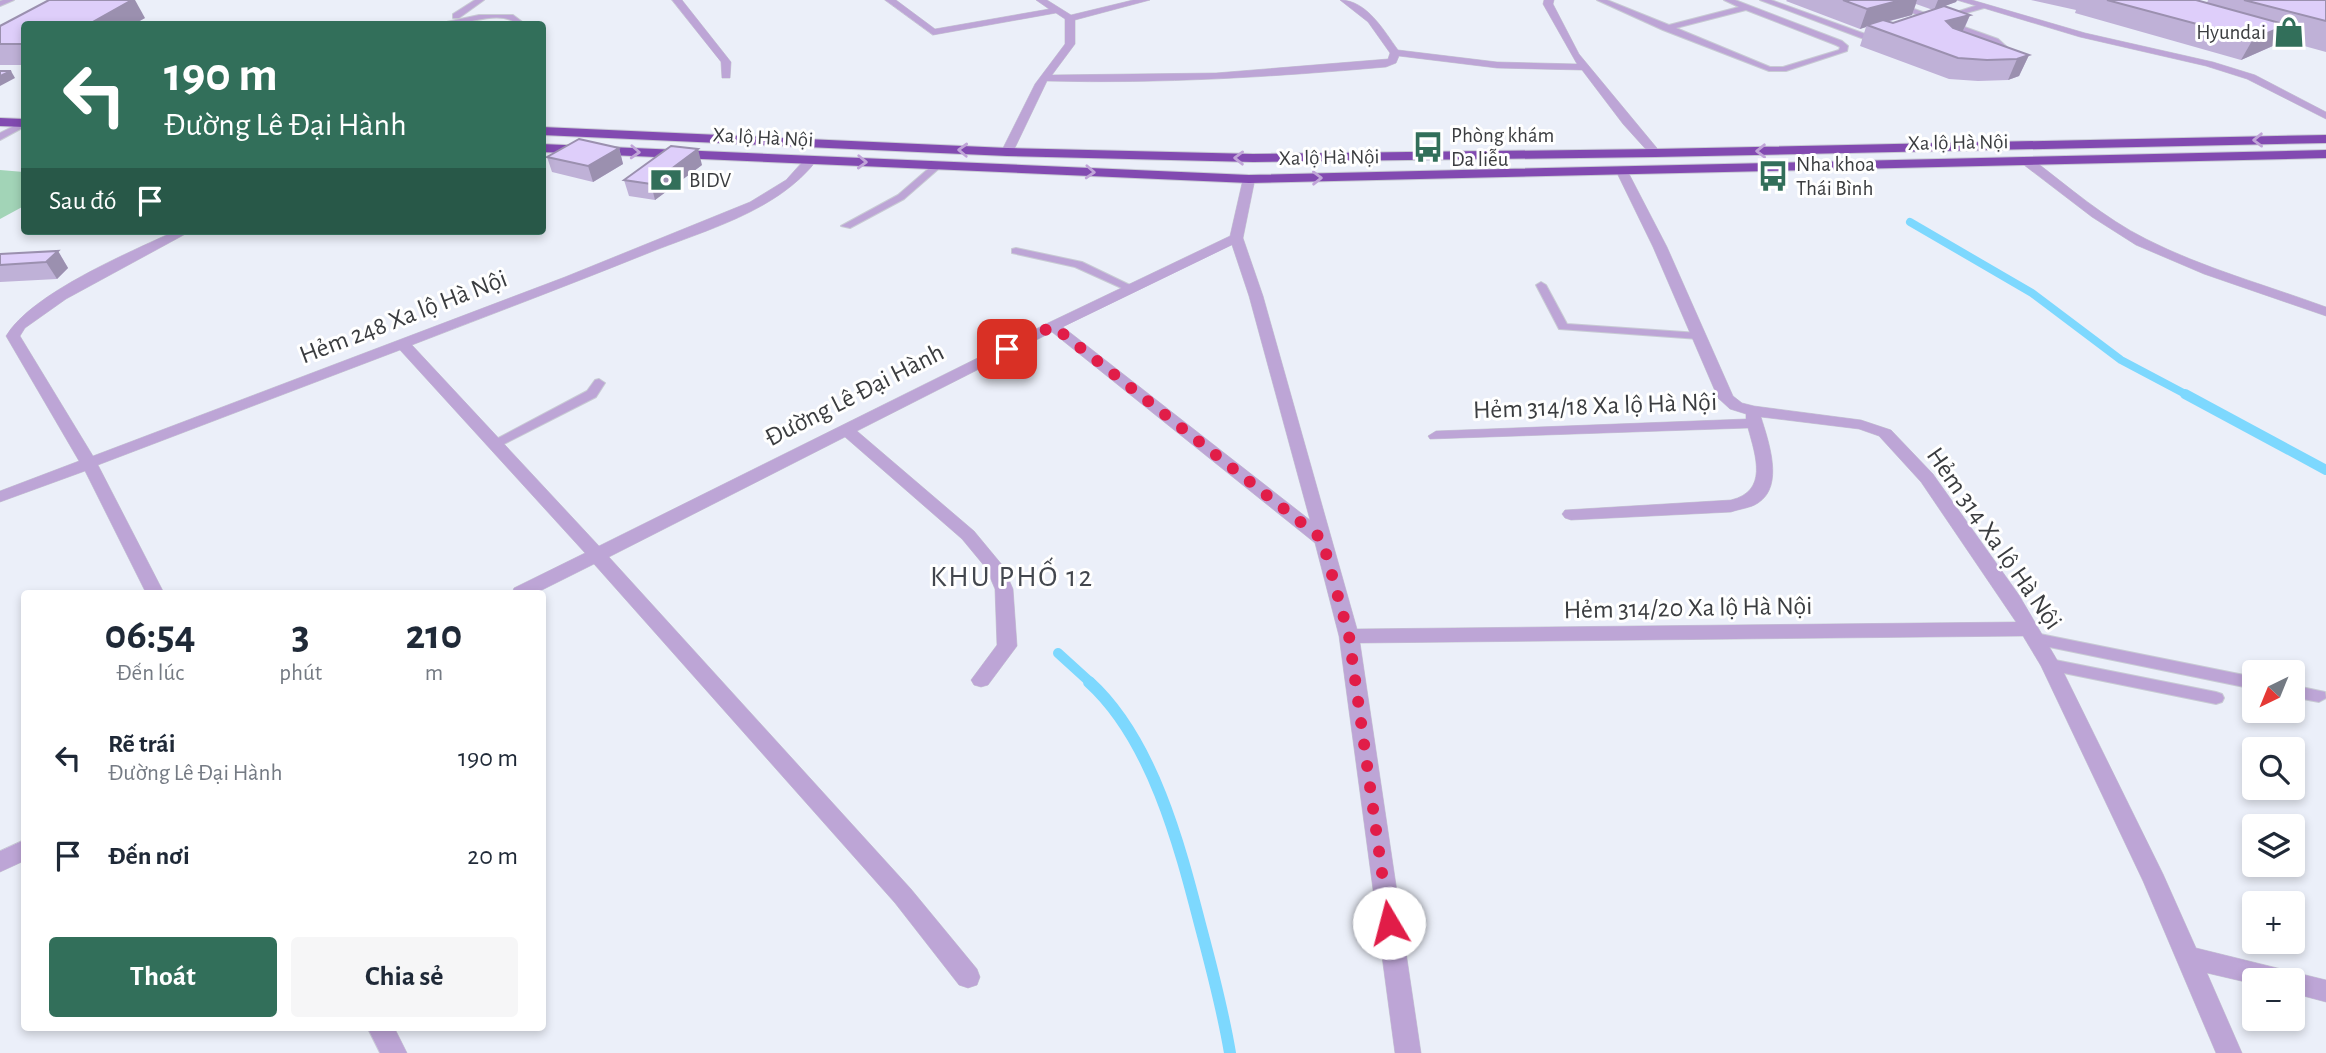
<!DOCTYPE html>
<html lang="vi">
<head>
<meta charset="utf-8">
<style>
	body { margin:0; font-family:"Alegreya Sans",sans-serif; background:#f6f6f7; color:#1f2937; height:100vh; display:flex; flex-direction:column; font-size:26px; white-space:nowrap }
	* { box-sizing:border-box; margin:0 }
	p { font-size:23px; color:#747a83 }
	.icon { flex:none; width:38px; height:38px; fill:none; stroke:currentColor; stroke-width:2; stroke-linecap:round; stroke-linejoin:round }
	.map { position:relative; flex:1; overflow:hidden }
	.side { position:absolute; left:21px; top:590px; width:525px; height:441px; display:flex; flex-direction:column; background:#fff; border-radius:7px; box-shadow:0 4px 10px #0003 }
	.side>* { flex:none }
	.hud { position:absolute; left:21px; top:21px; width:525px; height:214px; border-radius:7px; box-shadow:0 4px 10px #0003; background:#326f5a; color:#fff; overflow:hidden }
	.needle { width:46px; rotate:223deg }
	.fabs { position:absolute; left:2242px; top:660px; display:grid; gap:14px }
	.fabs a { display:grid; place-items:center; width:63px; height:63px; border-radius:7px; background:#fff; box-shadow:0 4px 10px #0003; font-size:35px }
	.pin { position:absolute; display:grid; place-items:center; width:60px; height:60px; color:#fff; margin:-30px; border-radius:14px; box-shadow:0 4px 10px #0006 }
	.me { position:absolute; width:77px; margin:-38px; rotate:352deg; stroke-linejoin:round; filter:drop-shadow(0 0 5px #0008) }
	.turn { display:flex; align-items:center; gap:24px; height:147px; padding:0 28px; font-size:32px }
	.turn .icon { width:91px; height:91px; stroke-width:2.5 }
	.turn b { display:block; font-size:49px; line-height:60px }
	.then { display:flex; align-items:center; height:66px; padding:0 28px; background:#0003; gap:14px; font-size:26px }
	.eta { display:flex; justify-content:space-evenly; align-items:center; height:119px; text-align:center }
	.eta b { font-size:42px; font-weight:700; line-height:49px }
	.primary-button { display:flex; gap:14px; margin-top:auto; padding:14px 28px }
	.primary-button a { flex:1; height:80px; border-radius:7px; background:#326f5a; color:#fff; font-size:28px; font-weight:700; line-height:80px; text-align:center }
	.primary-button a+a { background:#f6f6f7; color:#1f2937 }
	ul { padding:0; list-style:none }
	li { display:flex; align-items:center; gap:21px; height:98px; padding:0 28px }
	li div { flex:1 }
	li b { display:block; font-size:26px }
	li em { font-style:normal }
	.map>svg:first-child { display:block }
	.green { fill:#a2d4b7 }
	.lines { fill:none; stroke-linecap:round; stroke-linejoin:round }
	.stream-far2 { stroke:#7dd8fe; stroke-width:8 }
	.stream-far1 { stroke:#7dd8fe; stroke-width:10 }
	.stream { stroke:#7dd8fe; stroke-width:12 }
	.lane-casing { stroke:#c8cbd4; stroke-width:2 }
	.street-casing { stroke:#c8cbd4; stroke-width:1 }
	.highway-casing { stroke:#c8cbd4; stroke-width:2 }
	.lane { fill:#bda5d6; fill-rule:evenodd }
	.street { fill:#bda5d6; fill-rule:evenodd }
	.highway { fill:#824ab1; fill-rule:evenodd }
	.wall { fill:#bfb1d7; fill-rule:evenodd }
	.shaded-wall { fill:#9b90af }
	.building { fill:#decefa; stroke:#9b90af; stroke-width:2 }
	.oneway { stroke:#c0a4d8 }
	.route { stroke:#e11d48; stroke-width:12; stroke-dasharray:0 21.6 }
	.labels { text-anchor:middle; stroke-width:6; stroke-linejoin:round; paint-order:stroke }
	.far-poi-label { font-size:21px; fill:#3b3d40; stroke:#fff; text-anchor:start }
	.far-street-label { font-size:21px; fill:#3b3d40; stroke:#fff }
	.street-label { font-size:26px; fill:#3b3d40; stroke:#fff }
	.quarter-label { font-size:30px; letter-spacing:2px; fill:#43474e; stroke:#fff }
</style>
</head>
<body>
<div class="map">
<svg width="2326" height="1053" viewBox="0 0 2326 1053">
	<rect width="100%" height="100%" fill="#ebeff9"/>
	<!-- green -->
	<polygon class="green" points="0,170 24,172 24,206 0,219"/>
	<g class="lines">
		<!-- stream-far2 -->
		<polyline class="stream-far2" points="1910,222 2032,293 2121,360 2189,396"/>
		<!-- stream-far1 -->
		<g class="stream-far1">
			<polyline points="2185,394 2326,470"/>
			<polyline points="1058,653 1091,683"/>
		</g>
		<!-- stream -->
		<path class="stream" d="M 1089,682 C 1153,740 1180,847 1201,928 C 1212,969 1223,1011 1230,1053"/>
		<defs>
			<g id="lane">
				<polygon points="3,0 14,0 0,6 0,1"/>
				<polygon points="475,0 484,0 459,18 453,18 453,14"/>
				<path d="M 1597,0 L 1607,0 L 1669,25 L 1739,7 L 1724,0 L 1735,0 L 1842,41 L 1848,46 L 1847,51 L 1786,71 L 1769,71 L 1663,30 ZM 1746,10 L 1836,45 L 1840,47 L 1839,50 L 1783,67 L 1770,67 L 1676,28 Z"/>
				<polygon points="1760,0 1771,0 1868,35 1882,34 1886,36 1882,38 1864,39"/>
				<polygon points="1878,0 1889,0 1998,39 2018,57 2011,59 1992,43"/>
				<polygon points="1981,4 1984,4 1984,8 1945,19 1941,17"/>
				<path d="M 479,15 L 513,15 L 525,24 L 517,24 C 497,7 463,29 442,23 Z"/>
				<polygon points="24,121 24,127 0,140 0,133"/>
				<polygon points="935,163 943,165 904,199 850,228 841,226 898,195"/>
				<polygon points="1016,248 1082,262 1136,288 1134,290 1126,290 1075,267 1012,253 1012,249"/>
				<polygon points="1541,282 1546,285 1567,324 1699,333 1705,336 1699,339 1559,329 1536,285"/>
				<polygon points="599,379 605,383 596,397 498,447 493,448 487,444 587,391 595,380"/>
				<polygon points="2035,633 2254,677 2254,689 2030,643 2027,639 2030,635"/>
				<polygon points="2050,659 2216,692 2222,694 2224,698 2222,702 2216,704 2044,669 2042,665 2044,661"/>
				<polygon points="2292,685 2325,692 2326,698 2319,702 2292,697"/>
			</g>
			<g id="street">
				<polygon points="672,0 682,0 731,62 730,78 722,78 721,62"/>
				<path d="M 885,0 L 896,0 L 935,29 L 1049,9 L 1036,0 L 1047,0 L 1071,15 L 1133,0 L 1150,0 L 1075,20 L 1075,44 L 1052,75 L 1216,73 L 1388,59 L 1390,53 L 1368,22 L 1340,0 C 1367,0 1384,31 1398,50 L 1497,62 L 1577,64 L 1543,4 L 1544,0 L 1554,0 L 1553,4 L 1579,54 L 1661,153 L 1651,155 L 1623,124 L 1582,70 L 1497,68 L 1399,56 L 1396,63 L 1386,67 C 1273,77 1161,84 1047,81 L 1013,152 L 1007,155 L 1001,152 L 1035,84 L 1065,44 L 1065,19 L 1056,13 L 933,35 Z"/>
				<polygon points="1957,0 1972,0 2085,33 2213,62 2255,75 2326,112 2326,119 2247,79 2206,66 2080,37"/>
				<path d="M 807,157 L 817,160 C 777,212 705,230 646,254 C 569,285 490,315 412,345 L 599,546 L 1048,323 L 1230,236 L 1243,179 L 1249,175 L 1255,179 L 1243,238 L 1263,296 L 1357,629 L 2016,622 L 1921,482 L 1879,436 L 1859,429 L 1761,417 C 1768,440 1785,486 1758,503 C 1751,508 1739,509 1731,512 L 1571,520 L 1565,518 L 1562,514 L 1565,510 L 1731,500 C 1768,491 1756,457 1748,428 L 1430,439 L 1428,436 L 1436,431 L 1746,419 L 1746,414 L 1730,409 L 1718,398 L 1653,247 L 1616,171 L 1626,168 L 1667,247 L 1733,396 L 1742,403 L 1754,406 L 1861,420 L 1891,430 L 1933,474 L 2019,595 L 2060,665 L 2163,874 L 2196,948 L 2326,980 L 2326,1002 L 2292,993 L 2292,980 L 2254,980 L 2254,984 L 2207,973 L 2242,1053 L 2216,1053 L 2143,881 L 2041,666 L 2023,636 L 1360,643 L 1421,1053 L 1395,1053 L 1339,636 L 1315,543 L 1052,332 L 857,431 L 974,531 L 1003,566 L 1013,589 L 1017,646 L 988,685 L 981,687 L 974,685 L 971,680 L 997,645 L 995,589 L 986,568 L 962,539 L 845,437 L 609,557 L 911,889 L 977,969 L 980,977 L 977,985 L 968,988 L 959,985 L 895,903 L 594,564 L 536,593 L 512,593 L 514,588 L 585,553 L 400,350 L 98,465 L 164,593 L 146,593 L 85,471 L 0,502 L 0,491 L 79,461 L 6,336 C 32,293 128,253 175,231 L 191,231 L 66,299 L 25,328 L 20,336 L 93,456 L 565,277 L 750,202 L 786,180 ZM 1232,245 L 1249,296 L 1310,520 L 1063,327 Z"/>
				<path d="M 2024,159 L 2032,159 C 2069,187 2104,218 2146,239 C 2203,268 2266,285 2326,307 L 2326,316 L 2204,274 L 2136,245 L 2092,217 L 2024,165 Z"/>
				<polygon points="24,840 24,861 0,872 0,851"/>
				<polygon points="367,1027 394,1027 407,1053 380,1053"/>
			</g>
			<g id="highway">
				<polygon points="0,118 24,119 24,127 0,126"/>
				<polygon points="542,127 1007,148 1253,154 1655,149 2326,135 2326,143 1655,157 1253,162 1007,156 542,135"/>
				<polygon points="542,144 1249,175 2326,150 2326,158 1249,183 542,152"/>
			</g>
		</defs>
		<!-- lane casing -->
		<use href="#lane" class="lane-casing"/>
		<!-- street casing -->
		<use href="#street" class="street-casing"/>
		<!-- highway casing -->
		<use href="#highway" class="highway-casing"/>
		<!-- lane -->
		<use href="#lane" class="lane"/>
		<!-- street -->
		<use href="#street" class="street"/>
		<!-- highway -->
		<use href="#highway" class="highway"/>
	</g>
	<!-- wall -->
	<g class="wall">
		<path d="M 1787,0 L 1957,0 L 1956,2 L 1944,6 L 1970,15 L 1963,32 L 2029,55 L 2019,76 L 2008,80 L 1978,81 L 1949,79 L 1860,46 L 1866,27 L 1860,29 L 1786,1 ZM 1916,4 L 1933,10 L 1893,23 L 1887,22 L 1912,15 Z"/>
		<polygon points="2031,0 2196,0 2207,3 2208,0 2326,0 2326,52 2279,39 2275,45 2241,60 2075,13 2076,10"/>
		<polygon points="145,18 134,24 24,24 24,65 0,65 0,26"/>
		<polygon points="619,148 623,164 593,182 552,172 547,157"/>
		<polygon points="702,165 655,200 629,196 624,180"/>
		<polygon points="58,251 68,268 57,279 0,282 0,254"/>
	</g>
	<!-- shaded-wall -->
	<g class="shaded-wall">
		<polygon points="132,0 135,0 145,18 134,24 89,24"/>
		<polygon points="1901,0 1917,0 1912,15 1869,26 1867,25 1866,27 1860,29 1867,9"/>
		<polygon points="1938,0 1957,0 1956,2 1934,10"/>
		<polygon points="1970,15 1961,35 1946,21"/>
		<polygon points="2287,25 2275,45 2241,60 2253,39"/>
		<polygon points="2029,55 2019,76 2008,80 2017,59"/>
		<polygon points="11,71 15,78 0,86 0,76"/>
		<polygon points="619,148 623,164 593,182 588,166"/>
		<polygon points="698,149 702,165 655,200 651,184"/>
		<polygon points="58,251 68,268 57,279 46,262"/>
	</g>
	<!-- building -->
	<g class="building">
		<polygon points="49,0 132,0 89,24 24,24 24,44 0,44 0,26"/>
		<polygon points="1843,0 1901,0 1867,9"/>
		<polygon points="2107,0 2196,0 2287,25 2253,39"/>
		<polygon points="2244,0 2326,0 2326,21"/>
		<polygon points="1944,6 1970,15 1946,21 1953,28 2029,55 2017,59 1987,60 1958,58 1867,25 1883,20 1893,23"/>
		<polygon points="0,71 11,71 0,76"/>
		<polygon points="579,139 619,148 588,166 547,157"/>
		<polygon points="671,146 698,149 651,184 624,180"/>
		<polygon points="58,251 46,262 0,265 0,254"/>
	</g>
	<!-- one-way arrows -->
	<defs><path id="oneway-chevron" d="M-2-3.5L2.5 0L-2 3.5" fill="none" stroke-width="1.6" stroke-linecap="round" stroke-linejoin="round" transform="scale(1.75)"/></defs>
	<g class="oneway">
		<use href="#oneway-chevron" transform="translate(2258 140) rotate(179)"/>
		<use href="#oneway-chevron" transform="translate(963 150) rotate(-178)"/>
		<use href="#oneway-chevron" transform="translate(1761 151) rotate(179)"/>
		<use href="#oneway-chevron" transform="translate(635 152) rotate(3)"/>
		<use href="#oneway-chevron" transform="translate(1239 158) rotate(-179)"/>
		<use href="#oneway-chevron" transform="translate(862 162) rotate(2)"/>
		<use href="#oneway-chevron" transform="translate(1090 172) rotate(3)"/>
		<use href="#oneway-chevron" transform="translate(1317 178) rotate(-1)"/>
	</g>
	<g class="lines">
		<!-- route -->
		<polyline class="route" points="1007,349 1053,326 1322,539 1349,636 1389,923"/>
	</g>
	<!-- icons -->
	<defs>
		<symbol id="shop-bare" viewBox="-9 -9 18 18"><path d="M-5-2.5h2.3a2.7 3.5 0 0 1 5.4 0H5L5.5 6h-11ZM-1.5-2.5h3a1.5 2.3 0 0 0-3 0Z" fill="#326f5a" stroke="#fff" stroke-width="2.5" paint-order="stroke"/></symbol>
		<symbol id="bus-bare" viewBox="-9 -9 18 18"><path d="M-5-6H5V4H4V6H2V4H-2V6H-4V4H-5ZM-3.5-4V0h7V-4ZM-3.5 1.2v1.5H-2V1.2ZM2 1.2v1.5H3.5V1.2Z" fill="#326f5a" stroke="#fff" stroke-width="2.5" paint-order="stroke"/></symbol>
		<symbol id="bank-bare" viewBox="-9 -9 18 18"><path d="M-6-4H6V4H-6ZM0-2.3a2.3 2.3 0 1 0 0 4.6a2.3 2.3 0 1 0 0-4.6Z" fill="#326f5a" stroke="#fff" stroke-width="2.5" paint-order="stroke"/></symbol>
	</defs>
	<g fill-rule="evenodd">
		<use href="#shop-bare" x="2267" y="10" width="44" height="44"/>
		<use href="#bus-bare" x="1406" y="125" width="44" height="44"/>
		<use href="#bus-bare" x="1751" y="154" width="44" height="44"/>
		<use href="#bank-bare" x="644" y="158" width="44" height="44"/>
	</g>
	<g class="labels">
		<!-- far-poi labels -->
		<g class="far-poi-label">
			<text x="2266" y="39" text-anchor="end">Hyundai</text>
			<text x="1451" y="142">Phòng khám<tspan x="1451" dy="24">Da liễu</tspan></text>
			<text x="1796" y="171">Nha khoa<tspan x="1796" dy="24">Thái Bình</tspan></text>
			<text x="689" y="187">BIDV</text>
		</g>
		<!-- far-street labels -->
		<g class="far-street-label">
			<text transform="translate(763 137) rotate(3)" y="7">Xa lộ Hà Nội</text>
			<text transform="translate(1958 142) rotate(-1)" y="7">Xa lộ Hà Nội</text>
			<text transform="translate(1329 157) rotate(-1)" y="7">Xa lộ Hà Nội</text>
		</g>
		<!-- street labels -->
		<g class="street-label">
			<text transform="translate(403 316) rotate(-21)" y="9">Hẻm 248 Xa lộ Hà Nội</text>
			<text transform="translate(854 394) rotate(-27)" y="9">Đường Lê Đại Hành</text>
			<text transform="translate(1595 405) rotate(-2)" y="9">Hẻm 314/18 Xa lộ Hà Nội</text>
			<text transform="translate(1995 538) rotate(55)" y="9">Hẻm 314 Xa lộ Hà Nội</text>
			<text transform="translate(1688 607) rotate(-1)" y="9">Hẻm 314/20 Xa lộ Hà Nội</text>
		</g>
		<!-- quarter labels -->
		<g class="quarter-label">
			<text x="1012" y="586">KHU PHỐ 12</text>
		</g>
	</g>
</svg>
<div class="fabs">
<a><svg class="needle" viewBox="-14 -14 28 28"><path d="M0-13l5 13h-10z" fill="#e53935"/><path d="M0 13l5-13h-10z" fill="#747a83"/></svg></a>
<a><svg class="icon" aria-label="search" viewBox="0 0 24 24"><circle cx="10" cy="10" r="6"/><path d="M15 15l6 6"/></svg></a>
<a><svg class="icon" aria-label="layers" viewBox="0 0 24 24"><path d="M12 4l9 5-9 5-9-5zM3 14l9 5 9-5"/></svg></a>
<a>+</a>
<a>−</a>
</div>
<div class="pin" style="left:1007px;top:349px;background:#d93025"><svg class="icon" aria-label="arrive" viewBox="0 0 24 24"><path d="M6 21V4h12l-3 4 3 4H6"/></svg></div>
<svg class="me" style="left:1389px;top:923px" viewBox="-20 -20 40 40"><circle r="19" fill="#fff"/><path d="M0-13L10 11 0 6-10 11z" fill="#e11d48"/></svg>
<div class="hud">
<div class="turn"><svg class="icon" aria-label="left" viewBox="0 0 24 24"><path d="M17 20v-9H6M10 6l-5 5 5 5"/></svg><div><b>190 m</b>Đường Lê Đại Hành</div></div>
<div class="then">Sau đó<svg class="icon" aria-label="arrive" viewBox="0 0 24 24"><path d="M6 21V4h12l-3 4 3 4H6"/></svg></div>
</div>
<section class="side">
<div class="eta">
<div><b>06:54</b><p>Đến lúc</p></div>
<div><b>3</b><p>phút</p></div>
<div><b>210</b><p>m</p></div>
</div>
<ul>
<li><svg class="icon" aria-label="left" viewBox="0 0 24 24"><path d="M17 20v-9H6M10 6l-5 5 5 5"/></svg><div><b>Rẽ trái</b><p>Đường Lê Đại Hành</p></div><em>190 m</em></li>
<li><svg class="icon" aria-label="arrive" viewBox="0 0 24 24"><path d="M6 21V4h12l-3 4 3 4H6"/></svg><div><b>Đến nơi</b></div><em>20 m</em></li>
</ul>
<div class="primary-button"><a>Thoát</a><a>Chia sẻ</a></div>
</section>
</div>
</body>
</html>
